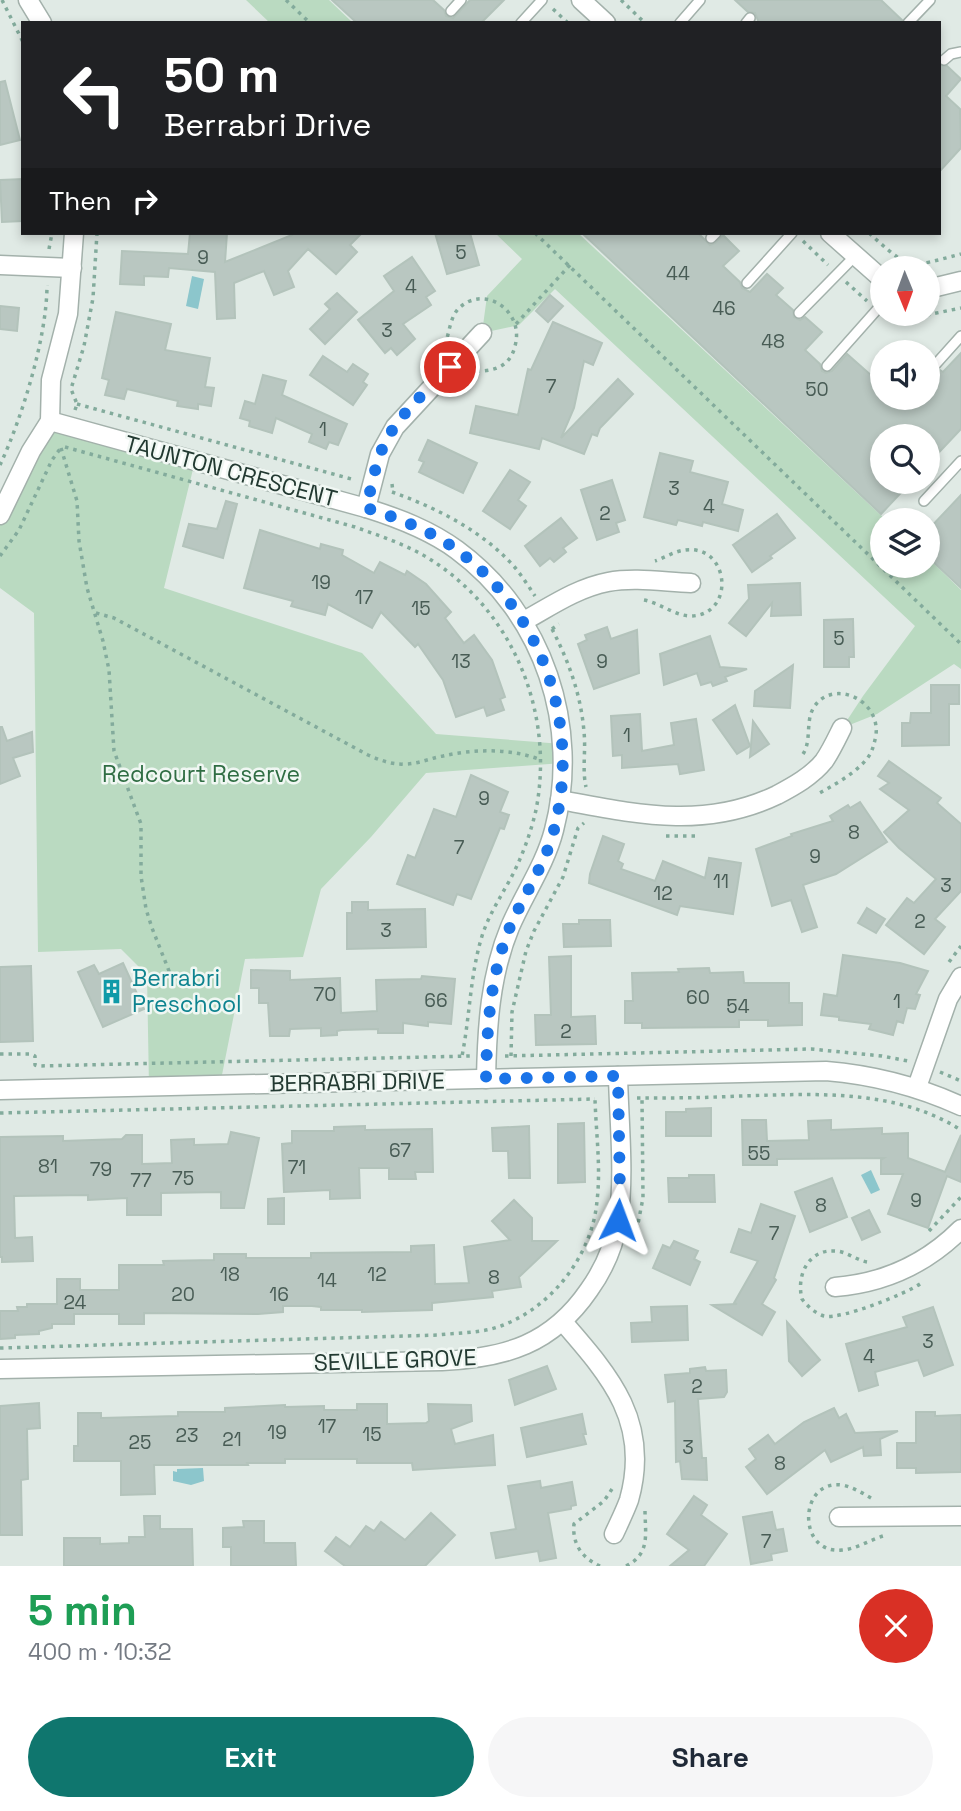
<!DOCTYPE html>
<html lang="en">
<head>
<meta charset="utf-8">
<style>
	body { margin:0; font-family:"Space Grotesk",sans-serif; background:#f6f6f7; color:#1f2937; height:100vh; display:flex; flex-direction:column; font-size:26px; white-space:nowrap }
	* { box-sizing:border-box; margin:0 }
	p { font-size:23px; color:#747a83 }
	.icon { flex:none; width:38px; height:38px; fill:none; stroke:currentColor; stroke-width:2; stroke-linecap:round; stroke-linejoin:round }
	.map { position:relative; height:1566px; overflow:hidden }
	.side { display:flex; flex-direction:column; background:#fff; flex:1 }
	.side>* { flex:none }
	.top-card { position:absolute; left:21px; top:21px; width:920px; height:214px; border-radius:0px; box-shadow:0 4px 10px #0003; background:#202124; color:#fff; overflow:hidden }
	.needle { width:46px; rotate:179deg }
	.fabs { position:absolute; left:870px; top:256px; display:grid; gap:14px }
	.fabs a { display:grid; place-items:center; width:70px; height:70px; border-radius:50%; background:#fff; box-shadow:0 4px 10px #0003; font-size:35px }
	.pin { position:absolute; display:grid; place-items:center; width:60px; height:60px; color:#fff; margin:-30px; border:4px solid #fff; border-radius:50%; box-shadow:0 2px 7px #0007 }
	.me { position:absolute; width:77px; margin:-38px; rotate:3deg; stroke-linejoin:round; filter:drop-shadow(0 0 5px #0008) }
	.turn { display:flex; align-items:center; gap:24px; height:147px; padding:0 28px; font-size:32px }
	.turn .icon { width:91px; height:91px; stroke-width:2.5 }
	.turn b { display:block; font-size:49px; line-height:60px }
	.then { display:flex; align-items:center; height:66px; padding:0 28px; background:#0003; gap:14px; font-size:26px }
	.round { display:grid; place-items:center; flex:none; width:74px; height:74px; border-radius:37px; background:#f6f6f7 }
	.headline { display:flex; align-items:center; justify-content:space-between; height:119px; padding:0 28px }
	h1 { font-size:42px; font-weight:700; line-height:52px; color:#1e9e55 }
	.primary-button { display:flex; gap:14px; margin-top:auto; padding:14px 28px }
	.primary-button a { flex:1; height:80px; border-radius:42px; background:#0f766e; color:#fff; font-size:28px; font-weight:700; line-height:80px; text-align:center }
	.primary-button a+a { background:#f6f6f7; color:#1f2937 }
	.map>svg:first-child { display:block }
	.green { fill:#badac1 }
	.water { fill:#8cc6cc }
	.building { fill:#b9c7c1; stroke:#b3c3bb; stroke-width:2 }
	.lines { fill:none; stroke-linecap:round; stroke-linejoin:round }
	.lane-casing { stroke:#a3b1ab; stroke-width:12 }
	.street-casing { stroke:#a3b1ab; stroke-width:21 }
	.path { stroke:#83ab9c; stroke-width:3.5; stroke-dasharray:3.5 5; stroke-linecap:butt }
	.lane { stroke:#fff; stroke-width:9 }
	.street { stroke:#fff; stroke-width:18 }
	.route { stroke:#1a73e8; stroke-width:12; stroke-dasharray:0 21.6 }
	.labels { text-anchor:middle; stroke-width:5; stroke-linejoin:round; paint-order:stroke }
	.number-label { font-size:19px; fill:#485c55 }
	.street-label { font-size:23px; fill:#223931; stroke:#f0f7f3 }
	.park-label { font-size:23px; fill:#2f6d43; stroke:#f0f7f3 }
	.culture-label { font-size:23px; fill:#0d838f; stroke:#f0f7f3; text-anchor:start }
</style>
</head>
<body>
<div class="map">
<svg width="961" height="1566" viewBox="0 0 961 1566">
	<rect width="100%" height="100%" fill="#e0eae5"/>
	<!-- green -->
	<g class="green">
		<polygon points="246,0 329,0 353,23 270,23"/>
		<polygon points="495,233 578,233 886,520 882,520 882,565 928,565 928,558 961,590 961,669 954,664 877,714 842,728 863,696 915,626 555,289 519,325 482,333 487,296 522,259"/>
		<polygon points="47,429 195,461 164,588 362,653 436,734 562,744 563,763 426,773 371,837 321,889 303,957 245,959 220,1085 149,1087 147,975 121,949 38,952 34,613 0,588 0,515"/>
	</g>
	<!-- water -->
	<g class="water">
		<polygon points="192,276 204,279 198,309 186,306"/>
		<polygon points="871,1170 880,1190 871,1194 861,1175"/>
		<polygon points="203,1468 204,1481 191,1485 173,1481 173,1471 177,1472 177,1469"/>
	</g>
	<!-- building -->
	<g class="building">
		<polygon points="332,0 433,0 444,10 446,16 453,18 470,0 504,0 481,23 357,23"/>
		<polygon points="735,0 881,0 902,20 901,23 759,23 755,13 748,12"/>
		<polygon points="940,65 947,66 961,79 946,96 960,109 961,148 940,171"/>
		<polygon points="5,81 20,140 0,145 0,82"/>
		<polygon points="23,179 23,221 2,222 0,180"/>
		<polygon points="190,233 227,233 225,262 292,235 291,233 362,233 350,245 357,252 336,274 308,249 288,271 294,287 274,295 264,271 234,283 235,318 217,319 215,272 169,268 168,277 144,276 144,285 120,284 122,251 188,254"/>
		<polygon points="435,233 470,233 479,265 447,274"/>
		<polygon points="582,233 698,233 710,245 715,243 723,235 739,251 723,266 740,282 742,288 750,292 767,274 783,288 776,295 793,310 794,317 800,320 805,317 822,332 805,350 820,364 822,371 826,373 832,371 847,354 882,385 882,397 928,397 928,358 930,360 928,364 930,370 934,372 940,370 943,372 961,353 961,429 928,464 928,436 882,436 882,481 912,481 881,514"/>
		<polygon points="412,257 435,291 426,297 431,305 403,324 415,339 397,355 391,348 385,353 358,320 394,291 384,276"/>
		<polygon points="337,293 357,312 325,344 310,329 330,309 325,304"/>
		<polygon points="550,295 563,306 548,322 536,311"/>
		<polygon points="0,306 19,308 17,331 0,329"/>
		<polygon points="116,312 171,324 165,350 210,358 205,387 214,388 211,406 198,404 198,409 177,406 178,401 127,389 124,399 105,395 109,380 102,378"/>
		<polygon points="553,322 602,343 593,365 584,361 574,408 561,438 618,379 633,394 600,428 597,436 592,434 584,454 542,438 539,449 470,433 476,406 518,415 528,369 531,370"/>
		<polygon points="323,356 347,372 353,364 368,374 363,382 367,385 353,405 310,375"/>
		<polygon points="263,375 286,381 282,395 347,424 338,445 329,442 326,449 309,442 312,434 276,418 272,433 249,426 250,421 240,418 245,401 255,404"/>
		<polygon points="428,440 477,463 463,493 419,472 424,462 419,460"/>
		<polygon points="660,453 693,461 690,472 728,482 722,504 743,510 738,531 703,522 702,526 678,520 676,525 644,517"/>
		<polygon points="510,470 530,482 518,500 526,506 510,529 483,511"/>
		<polygon points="612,480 625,520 616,523 619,532 597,540 581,490"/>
		<polygon points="961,495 961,588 928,557 928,530"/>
		<polygon points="226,501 237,504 223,558 183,546 189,524 217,529"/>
		<polygon points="777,514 795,538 770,556 772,558 752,572 733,545"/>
		<polygon points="561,518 577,538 563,548 566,552 554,562 550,558 540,566 525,546"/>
		<polygon points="260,530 320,549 321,544 343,550 342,555 374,573 380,562 405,575 407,571 426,584 451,612 445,618 464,643 474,635 492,660 505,697 500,699 504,710 487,716 484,707 456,717 443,680 418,644 415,647 381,612 372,628 328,604 325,615 291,606 293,601 244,588"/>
		<polygon points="800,583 801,615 771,616 772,603 746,636 729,623 749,599 748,585"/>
		<polygon points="853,619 854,657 849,657 849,667 824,667 824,620"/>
		<polygon points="607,627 611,639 637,630 639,673 594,689 578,644 587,640 585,635"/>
		<polygon points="710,636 720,667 747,669 725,677 727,681 713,686 711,682 701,685 697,673 664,685 660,654"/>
		<polygon points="793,665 790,708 754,706 755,691"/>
		<polygon points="931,685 959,685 959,704 949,704 949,745 902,746 902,723 910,723 911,713 931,713"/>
		<polygon points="735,705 750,746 737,754 713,720"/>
		<polygon points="640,714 642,751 674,745 671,723 696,719 704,770 680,774 678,764 622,768 622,755 613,756 611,716"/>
		<polygon points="753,721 769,744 750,757"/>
		<polygon points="0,727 2,727 7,741 32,732 33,752 13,758 20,776 0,784"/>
		<polygon points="889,761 941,798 937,803 961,824 961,891 935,919 945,927 924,954 886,925 907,898 914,903 936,879 899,848 884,832 909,810 880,789 889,783 878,776"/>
		<polygon points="471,775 508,792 500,812 509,815 504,829 500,828 471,899 457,894 453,905 397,884 408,855 415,858 434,809 456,817"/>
		<polygon points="860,802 887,842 836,874 803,885 817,927 802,932 791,900 772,906 756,849 792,836 791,834 833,821 830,816 848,805 850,808"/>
		<polygon points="603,836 624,844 618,861 623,864 621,869 655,881 663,861 705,878 709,858 741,863 733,914 680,906 677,915 589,883 590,874"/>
		<polygon points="352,902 368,902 368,910 425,909 426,947 347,949 347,913 352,913"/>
		<polygon points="867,908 885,919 876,933 858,923"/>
		<polygon points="579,920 610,920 611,946 564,947 563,924 579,924"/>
		<polygon points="843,955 900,963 928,971 916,994 920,995 915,1009 907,1008 903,1023 897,1021 893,1035 869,1029 871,1024 839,1020 839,1017 821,1015 824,994 837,996"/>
		<polygon points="571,956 571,1017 595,1016 596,1044 536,1045 535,1015 551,1015 549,957"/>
		<polygon points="123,963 144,1009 103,1027 78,972 94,965 99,974"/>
		<polygon points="31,966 33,1041 0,1042 0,967"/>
		<polygon points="709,968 710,973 743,972 744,983 789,983 789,1003 802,1003 802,1025 768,1026 768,1020 739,1020 739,1027 642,1028 642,1023 625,1023 625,1001 633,1001 632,973 679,972 678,969"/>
		<polygon points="251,970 290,971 290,980 340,978 341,1013 377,1011 376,980 421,979 422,976 455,979 451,1024 428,1022 428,1026 403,1023 403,1033 378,1033 378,1029 342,1030 337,1031 337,1035 321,1036 321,1028 290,1029 289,1036 270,1036 268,1003 259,1003 259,988 251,988"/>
		<polygon points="711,1108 711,1136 666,1136 666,1112 686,1112 686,1109"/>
		<polygon points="742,1120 766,1120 767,1141 809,1140 808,1121 831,1120 831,1130 882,1128 882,1134 908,1133 908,1158 945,1172 961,1135 961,1182 947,1176 928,1228 888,1214 903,1174 881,1174 881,1160 884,1158 777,1159 777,1165 743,1165"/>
		<polygon points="584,1123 585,1182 558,1183 558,1124"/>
		<polygon points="365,1126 365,1130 432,1129 433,1172 415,1172 416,1179 389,1179 389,1168 359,1168 360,1198 330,1199 330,1190 284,1192 282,1144 292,1143 292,1131 334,1131 334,1127"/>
		<polygon points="529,1126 530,1178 509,1178 508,1151 493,1151 492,1128"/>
		<polygon points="231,1132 259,1138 244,1208 221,1208 221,1192 161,1193 161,1215 127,1215 127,1198 88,1200 88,1195 14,1196 15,1238 32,1237 33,1261 2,1262 2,1257 0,1257 0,1137 63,1136 63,1141 122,1139 126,1135 142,1135 142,1164 172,1163 171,1140 194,1139 194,1145 228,1144"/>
		<polygon points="689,1175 714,1175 715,1202 669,1202 668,1178 689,1178"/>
		<polygon points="832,1178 847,1217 810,1232 795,1192"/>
		<polygon points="284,1198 284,1224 268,1224 268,1199"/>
		<polygon points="514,1200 532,1218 532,1241 557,1241 519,1277 521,1287 492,1291 493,1297 432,1303 432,1310 362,1312 362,1310 321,1310 321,1307 312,1306 283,1306 283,1312 258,1314 144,1313 144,1324 119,1324 119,1314 74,1314 74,1324 52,1324 52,1328 39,1331 39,1334 15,1335 15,1338 0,1339 0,1311 18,1311 17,1307 27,1307 27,1304 57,1304 57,1279 80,1279 80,1290 119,1290 119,1265 164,1265 163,1261 214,1260 214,1254 246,1254 246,1258 311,1258 311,1253 411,1252 411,1246 434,1245 435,1284 469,1283 464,1247 510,1240 492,1221"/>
		<polygon points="761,1204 795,1216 774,1278 776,1280 762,1304 775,1312 762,1335 712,1305 737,1304 734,1303 758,1261 731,1252 739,1229 751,1233"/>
		<polygon points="869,1210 880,1232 862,1240 852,1218"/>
		<polygon points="674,1241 698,1251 694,1259 700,1262 690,1285 653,1268 663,1245 670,1248"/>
		<polygon points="687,1306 688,1340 632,1342 631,1323 652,1322 651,1307"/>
		<polygon points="933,1307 953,1365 924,1376 918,1360 875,1372 878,1385 859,1391 846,1344 907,1327 903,1317"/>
		<polygon points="787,1322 820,1360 802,1376 789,1361"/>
		<polygon points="547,1366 556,1389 515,1405 509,1380"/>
		<polygon points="705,1367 706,1371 726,1370 727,1392 724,1397 698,1399 702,1458 706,1458 707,1480 682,1479 680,1461 676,1462 675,1401 668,1402 665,1375 690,1373 690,1369"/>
		<polygon points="39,1403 40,1428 27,1429 28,1479 21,1480 22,1535 0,1535 0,1406"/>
		<polygon points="357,1404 387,1404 387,1424 426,1423 429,1421 428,1404 471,1405 472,1421 451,1429 455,1444 493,1435 495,1465 413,1470 412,1463 357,1463 357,1459 285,1459 285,1463 247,1463 248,1465 154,1465 155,1494 121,1495 121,1461 74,1461 74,1446 78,1446 78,1413 101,1413 101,1418 178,1416 178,1412 225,1412 225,1408 285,1405 285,1407 324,1406 324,1410 357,1410"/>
		<polygon points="834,1408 839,1418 846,1414 855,1433 898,1431 880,1439 881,1455 864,1456 863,1447 831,1462 825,1450 767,1494 746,1467 756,1459 749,1449 768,1435 775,1444 804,1422"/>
		<polygon points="916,1412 935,1412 935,1416 961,1415 961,1472 916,1473 916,1468 897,1468 897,1443 916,1443"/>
		<polygon points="582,1414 586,1434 583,1434 586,1444 527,1457 521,1428"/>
		<polygon points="540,1481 541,1488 572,1482 576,1505 571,1506 571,1509 548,1513 556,1558 540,1561 538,1551 496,1558 491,1533 516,1529 508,1486"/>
		<polygon points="694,1496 707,1505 701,1515 727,1534 704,1566 670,1566 689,1550 667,1534"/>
		<polygon points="772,1512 776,1530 783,1529 787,1551 771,1554 772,1560 751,1564 743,1517"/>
		<polygon points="431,1513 455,1535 425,1566 345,1566 325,1551 336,1537 350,1547 366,1526 374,1531 381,1522 405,1540"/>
		<polygon points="144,1516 160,1516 160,1529 192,1529 193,1566 64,1566 64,1538 100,1538 100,1544 129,1543 129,1537 145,1537"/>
		<polygon points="243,1521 264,1521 264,1543 295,1543 296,1566 231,1566 231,1547 223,1547 223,1528 244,1527"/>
	</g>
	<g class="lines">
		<defs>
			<g id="lane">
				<polyline points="451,11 461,0"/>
				<polyline points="521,23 542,0"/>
				<polyline points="680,23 700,0"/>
				<polyline points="746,23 750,18"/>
				<polyline points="908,23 930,0"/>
				<polyline points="944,60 951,54 961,52"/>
				<polyline points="711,238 716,233"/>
				<polyline points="747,283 792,233"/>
				<polyline points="799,313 855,256"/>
				<polyline points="935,365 961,336"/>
				<polyline points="827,366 882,304"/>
				<polyline points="924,501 961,461"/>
			</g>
			<g id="street">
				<polyline points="28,0 42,23"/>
				<polyline points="581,0 606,23"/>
				<polyline points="830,233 882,279"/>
				<polyline points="0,265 72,268"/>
				<polyline points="928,289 961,281"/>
				<path d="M 50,421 L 366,508 C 398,518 430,530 457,550 C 544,614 581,727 554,830 C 545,865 524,894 510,927 C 490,975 487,1027 486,1079"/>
				<polyline points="366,508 380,454 395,427 482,333"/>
				<polyline points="0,515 31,451 50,421 51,380 68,314 74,233"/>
				<path d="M 524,621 C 551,606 577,588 608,582 C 635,577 664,582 691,583"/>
				<path d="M 560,800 C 636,814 704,830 777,795 C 794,786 812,776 824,761 C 831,751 837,738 842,728"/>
				<polyline points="917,1087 948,999 961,977"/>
				<path d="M 0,1090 L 826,1071 C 875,1075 917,1086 961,1106"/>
				<path d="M 835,1287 C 885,1283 926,1264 961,1229"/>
				<path d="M 563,1322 C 610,1376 651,1422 629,1500 C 625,1511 619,1523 614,1534"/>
				<path d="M 0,1369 L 442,1361 C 506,1358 552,1344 589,1290 C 604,1269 614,1246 618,1221 C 625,1177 619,1122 618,1076"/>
				<polyline points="839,1517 961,1516"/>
			</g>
		</defs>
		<!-- lane casing -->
		<use href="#lane" class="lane-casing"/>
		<!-- street casing -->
		<use href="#street" class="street-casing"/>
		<!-- path -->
		<g class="path">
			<polyline points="2,0 23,42"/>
			<polyline points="286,0 310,23"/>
			<polyline points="621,0 645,23"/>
			<polyline points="553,9 568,23"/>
			<polyline points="535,233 961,644"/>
			<path d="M 869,233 C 911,271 907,268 961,254"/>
			<polyline points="803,241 828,265"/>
			<polyline points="49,249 52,233"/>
			<polyline points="846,282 867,301"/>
			<polyline points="893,313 922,316 961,308"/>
			<polyline points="516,324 570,265"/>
			<path d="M 445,345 C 449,334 450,318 458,309 C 484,283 525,311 515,346 C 513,355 508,363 499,367 C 491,371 481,371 472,372"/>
			<polyline points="77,404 355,480"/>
			<polyline points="75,410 77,404 71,389 84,346 93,298 97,233"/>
			<path d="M 65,447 L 355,527 C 380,536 405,544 428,558 C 513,610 555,713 536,810 C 531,832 523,854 513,874 C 502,895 489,914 482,936 C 470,975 470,1016 462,1056"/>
			<polyline points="61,448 77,501 79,541 87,588 103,641 109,670 114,751 141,824 141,876 146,909 152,928 171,976"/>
			<path d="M 0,465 C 22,418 47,337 47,285"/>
			<polyline points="392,484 393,492"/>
			<path d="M 392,492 C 434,507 477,528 509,561 C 519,571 527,584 535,596"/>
			<polyline points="0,556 19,530 52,460 60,449"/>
			<path d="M 644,600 C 660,603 675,616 691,616 C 736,615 730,544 685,550 C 675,551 664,558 655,561"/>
			<path d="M 96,613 L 114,618 L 368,755 C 380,760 392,765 405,764 C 419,764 430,758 443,756 C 474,749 511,748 541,760"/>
			<polyline points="552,629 559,624"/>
			<path d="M 552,629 C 569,662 581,695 584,732 C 586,750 582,770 586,787"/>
			<path d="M 803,754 C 812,740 805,721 814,707 C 832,679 880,698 876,735 C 874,745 872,753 866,760 C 853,775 832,786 816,795"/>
			<polyline points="666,836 697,836"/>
			<polyline points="949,962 961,946"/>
			<polyline points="0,1054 31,1054 35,1056 35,1065 38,1066 470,1056"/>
			<polyline points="505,1056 811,1049 882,1056 908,1061"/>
			<polyline points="511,1056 512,1012 526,951 534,931 563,877 578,828 584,823"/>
			<polyline points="940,1072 961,1081"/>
			<path d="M 637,1098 C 670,1098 704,1098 738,1096 C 813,1094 895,1088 961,1130"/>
			<polyline points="0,1113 595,1099"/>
			<polyline points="929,1231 961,1197"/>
			<polyline points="635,1239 643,1198 642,1098"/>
			<path d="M 867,1262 C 856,1260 846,1251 835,1251 C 808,1249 796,1276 802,1299 C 808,1307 815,1313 824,1316 C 841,1320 905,1294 920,1284"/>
			<path d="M 0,1348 L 438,1335 C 456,1333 474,1333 491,1329 C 547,1314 592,1258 597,1201 C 601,1168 596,1133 595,1099"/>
			<path d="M 871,1498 C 862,1493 853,1487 842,1485 C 798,1479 797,1555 842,1550 C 856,1549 870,1540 883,1536"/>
			<path d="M 600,1566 C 582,1558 572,1544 574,1524 L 604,1501 L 612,1489"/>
			<path d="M 626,1566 C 651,1554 645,1533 645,1510"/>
		</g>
		<!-- lane -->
		<use href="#lane" class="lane"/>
		<!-- street -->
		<use href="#street" class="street"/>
	</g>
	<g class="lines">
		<!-- route -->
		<path class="route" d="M 450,367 C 428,390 399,414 385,443 C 375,463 372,486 366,508 C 398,518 430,530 457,550 C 544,614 581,727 554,830 C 545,865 524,894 510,927 C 490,975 487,1027 486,1079 L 618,1076 L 620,1196 L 618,1220"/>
	</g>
	<!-- icons -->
	<defs>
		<symbol id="building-bare" viewBox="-9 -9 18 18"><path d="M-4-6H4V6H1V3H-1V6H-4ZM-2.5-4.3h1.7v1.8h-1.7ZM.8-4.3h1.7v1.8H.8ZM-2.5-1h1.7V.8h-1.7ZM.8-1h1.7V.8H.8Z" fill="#0f9aa8" stroke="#f0f7f3" stroke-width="2.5" paint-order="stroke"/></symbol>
	</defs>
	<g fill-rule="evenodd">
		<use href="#building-bare" x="94" y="974" width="35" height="35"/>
	</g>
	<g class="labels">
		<!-- number labels -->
		<g class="number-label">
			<text x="461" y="259">5</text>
			<text x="203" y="264">9</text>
			<text x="678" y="280">44</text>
			<text x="411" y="293">4</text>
			<text x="724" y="315">46</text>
			<text x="387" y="337">3</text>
			<text x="773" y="348">48</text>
			<text x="551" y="393">7</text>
			<text x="817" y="396">50</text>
			<text x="323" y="436">1</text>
			<text x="674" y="495">3</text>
			<text x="709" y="513">4</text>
			<text x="605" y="520">2</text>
			<text x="321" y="589">19</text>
			<text x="364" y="604">17</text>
			<text x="421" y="615">15</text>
			<text x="839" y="645">5</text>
			<text x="461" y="668">13</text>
			<text x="602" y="668">9</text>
			<text x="627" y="742">1</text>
			<text x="484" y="805">9</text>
			<text x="854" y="839">8</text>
			<text x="459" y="854">7</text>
			<text x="815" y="863">9</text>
			<text x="721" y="888">11</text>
			<text x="946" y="892">3</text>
			<text x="663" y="900">12</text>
			<text x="920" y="928">2</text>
			<text x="386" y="937">3</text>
			<text x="325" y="1001">70</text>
			<text x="698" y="1004">60</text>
			<text x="436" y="1007">66</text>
			<text x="897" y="1008">1</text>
			<text x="738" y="1013">54</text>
			<text x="566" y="1038">2</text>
			<text x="400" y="1157">67</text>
			<text x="759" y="1160">55</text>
			<text x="48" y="1173">81</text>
			<text x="297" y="1174">71</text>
			<text x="101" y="1176">79</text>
			<text x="183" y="1185">75</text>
			<text x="141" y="1187">77</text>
			<text x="916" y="1207">9</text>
			<text x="821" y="1212">8</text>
			<text x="774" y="1240">7</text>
			<text x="230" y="1281">18</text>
			<text x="377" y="1281">12</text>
			<text x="494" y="1284">8</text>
			<text x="327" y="1287">14</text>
			<text x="183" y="1301">20</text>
			<text x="279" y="1301">16</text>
			<text x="75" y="1309">24</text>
			<text x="928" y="1348">3</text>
			<text x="869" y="1363">4</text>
			<text x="697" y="1393">2</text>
			<text x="327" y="1433">17</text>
			<text x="277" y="1439">19</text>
			<text x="372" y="1441">15</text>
			<text x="187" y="1442">23</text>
			<text x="232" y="1446">21</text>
			<text x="140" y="1449">25</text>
			<text x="688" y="1454">3</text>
			<text x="780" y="1470">8</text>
			<text x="766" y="1548">7</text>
		</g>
		<!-- street labels -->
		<g class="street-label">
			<text transform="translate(231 471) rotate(15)" y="8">TAUNTON CRESCENT</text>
			<text transform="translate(357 1082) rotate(-1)" y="8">BERRABRI DRIVE</text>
			<text transform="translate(395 1360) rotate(-2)" y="8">SEVILLE GROVE</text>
		</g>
		<!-- park labels -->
		<g class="park-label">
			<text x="201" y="782">Redcourt Reserve</text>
		</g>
		<!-- culture labels -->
		<g class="culture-label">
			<text x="132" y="986">Berrabri<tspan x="132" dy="26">Preschool</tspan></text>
		</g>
	</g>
</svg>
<div class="fabs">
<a><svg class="needle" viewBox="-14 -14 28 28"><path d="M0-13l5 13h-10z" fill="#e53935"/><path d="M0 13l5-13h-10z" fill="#747a83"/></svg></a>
<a><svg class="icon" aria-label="sound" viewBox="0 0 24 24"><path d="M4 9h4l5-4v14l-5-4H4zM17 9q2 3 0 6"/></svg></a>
<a><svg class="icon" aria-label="search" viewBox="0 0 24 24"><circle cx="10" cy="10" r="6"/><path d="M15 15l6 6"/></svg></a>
<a><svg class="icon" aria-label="layers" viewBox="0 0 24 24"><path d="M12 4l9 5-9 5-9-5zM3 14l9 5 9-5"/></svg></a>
</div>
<div class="pin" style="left:450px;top:367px;background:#d93025"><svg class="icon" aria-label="arrive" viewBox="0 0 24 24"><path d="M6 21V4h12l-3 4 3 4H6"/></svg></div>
<svg class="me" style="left:618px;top:1220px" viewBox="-20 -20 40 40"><path d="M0-17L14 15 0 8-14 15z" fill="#1a73e8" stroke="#fff" stroke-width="4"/></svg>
<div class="top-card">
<div class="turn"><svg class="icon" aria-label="left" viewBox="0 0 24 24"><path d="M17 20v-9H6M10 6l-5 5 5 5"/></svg><div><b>50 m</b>Berrabri Drive</div></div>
<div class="then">Then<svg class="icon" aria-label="right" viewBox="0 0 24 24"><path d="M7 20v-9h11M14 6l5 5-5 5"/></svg></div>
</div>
</div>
<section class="side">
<div class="headline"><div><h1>5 min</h1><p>400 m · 10:32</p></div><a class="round" style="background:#d93025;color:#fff"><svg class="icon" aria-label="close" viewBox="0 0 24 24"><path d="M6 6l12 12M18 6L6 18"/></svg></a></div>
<div class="primary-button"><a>Exit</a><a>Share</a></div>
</section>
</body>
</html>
